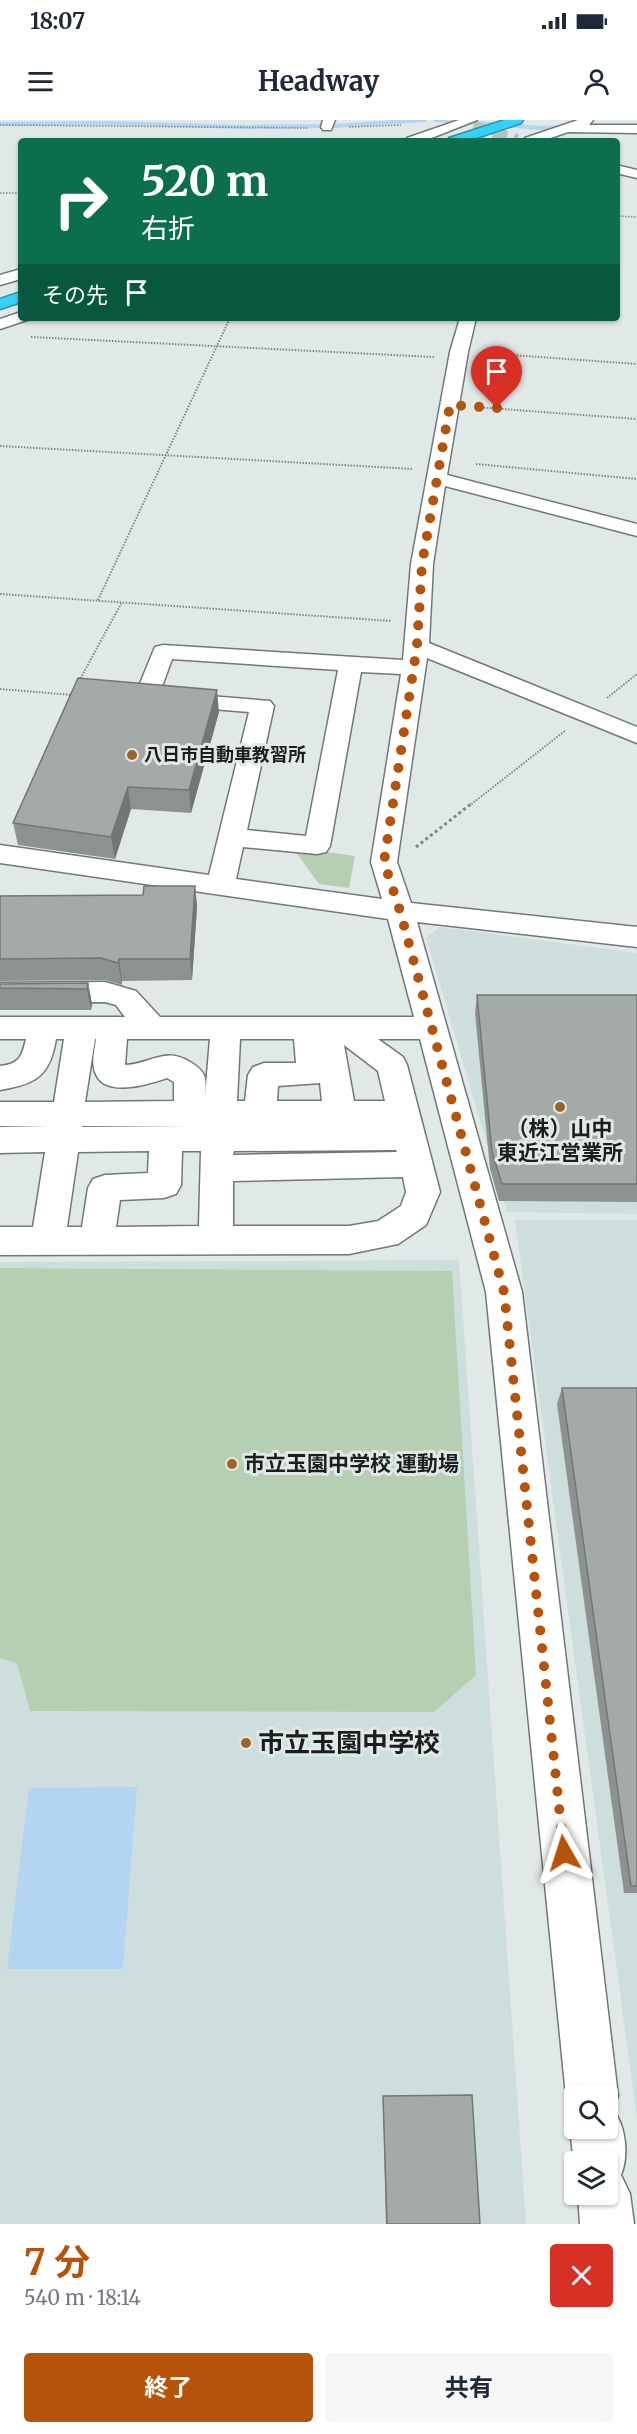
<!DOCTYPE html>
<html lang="ja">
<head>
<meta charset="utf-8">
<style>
	body { margin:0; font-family:Merriweather,"Noto Sans JP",serif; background:#f6f6f7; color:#1f2937; height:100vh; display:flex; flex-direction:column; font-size:22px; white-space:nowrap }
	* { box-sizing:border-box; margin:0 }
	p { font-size:20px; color:#747a83 }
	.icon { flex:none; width:33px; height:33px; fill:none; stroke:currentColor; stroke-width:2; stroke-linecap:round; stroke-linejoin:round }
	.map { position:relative; height:2104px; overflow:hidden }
	.side { display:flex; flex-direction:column; background:#fff; flex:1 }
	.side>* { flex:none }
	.top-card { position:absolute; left:18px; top:18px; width:602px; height:183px; border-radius:6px; box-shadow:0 2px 4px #0004; background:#0b6e4f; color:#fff; overflow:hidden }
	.tools { position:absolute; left:564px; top:1965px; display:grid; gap:12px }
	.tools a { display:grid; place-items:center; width:54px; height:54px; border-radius:6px; background:#fff; box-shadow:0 2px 4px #0004; font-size:30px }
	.pin { position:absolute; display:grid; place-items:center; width:51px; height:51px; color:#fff; margin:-62px -26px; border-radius:50% 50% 50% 0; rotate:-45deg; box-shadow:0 0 6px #0007 }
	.pin .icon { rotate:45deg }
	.me { position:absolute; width:66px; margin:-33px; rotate:354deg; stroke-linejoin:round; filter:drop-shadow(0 0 4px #0008) }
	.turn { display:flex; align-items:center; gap:21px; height:126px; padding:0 24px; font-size:27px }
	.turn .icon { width:78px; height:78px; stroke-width:2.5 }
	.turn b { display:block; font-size:42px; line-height:51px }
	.then { display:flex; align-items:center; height:57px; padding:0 24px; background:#0003; gap:12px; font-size:22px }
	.round { display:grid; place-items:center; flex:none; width:63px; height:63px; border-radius:6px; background:#f6f6f7 }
	.summary { display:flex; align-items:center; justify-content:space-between; height:102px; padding:0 24px }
	h1 { font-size:36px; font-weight:700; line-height:45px; color:#b45309 }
	.action { display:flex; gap:12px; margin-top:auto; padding:12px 24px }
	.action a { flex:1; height:69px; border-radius:6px; background:#b45309; color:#fff; font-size:24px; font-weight:700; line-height:69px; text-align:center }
	.action a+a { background:#f6f6f7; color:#1f2937 }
	.status { display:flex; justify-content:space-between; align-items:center; height:42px; padding:0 30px; background:#fff; direction:ltr }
	.status svg { height:16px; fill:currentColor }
	header { display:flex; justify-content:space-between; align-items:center; height:78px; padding:0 24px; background:#fff; font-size:27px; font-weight:700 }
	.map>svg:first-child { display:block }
	.built { fill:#cddedd }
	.green { fill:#b6cfb2 }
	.water { fill:#b3d4f2 }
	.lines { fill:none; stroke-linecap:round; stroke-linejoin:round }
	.stream { stroke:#b3d4f2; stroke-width:4 }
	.minor-tunnel { stroke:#b9c0c0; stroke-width:14; stroke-dasharray:14 7; stroke-linecap:butt }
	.minor-casing { stroke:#717878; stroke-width:3 }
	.highway-casing { stroke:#2d92ac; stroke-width:3 }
	.path-far2 { stroke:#818686; stroke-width:1.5; stroke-dasharray:1.5 1.5; stroke-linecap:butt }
	.path-far1 { stroke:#818686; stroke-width:2; stroke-dasharray:1.5 1.5; stroke-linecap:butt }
	.path { stroke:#818686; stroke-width:3; stroke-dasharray:3 3; stroke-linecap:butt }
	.minor { fill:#fff; fill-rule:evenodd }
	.highway { fill:#36d1f8; fill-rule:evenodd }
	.wall { fill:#8c9290 }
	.shaded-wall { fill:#727775 }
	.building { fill:#a3aaa7; stroke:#727775; stroke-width:1.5 }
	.route { stroke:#b45309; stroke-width:10; stroke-dasharray:0 18 }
	.poi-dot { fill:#9d6323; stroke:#e1e9e8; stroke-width:2 }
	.labels { text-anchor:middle; stroke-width:6; stroke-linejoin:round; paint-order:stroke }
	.far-poi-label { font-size:18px; font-weight:bold; fill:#1b1e1e; stroke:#e1e9e8; text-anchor:start }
	.poi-label { font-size:21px; font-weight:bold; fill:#1b1e1e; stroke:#e1e9e8 }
	.near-poi-label { font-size:26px; font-weight:bold; fill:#1b1e1e; stroke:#e1e9e8; text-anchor:start }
</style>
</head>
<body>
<div class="status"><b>18:07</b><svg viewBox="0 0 49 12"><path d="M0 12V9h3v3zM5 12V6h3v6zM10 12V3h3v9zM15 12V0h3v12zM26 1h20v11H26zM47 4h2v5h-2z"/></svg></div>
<header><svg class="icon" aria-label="menu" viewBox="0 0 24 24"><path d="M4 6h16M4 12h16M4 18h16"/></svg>Headway<svg class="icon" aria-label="person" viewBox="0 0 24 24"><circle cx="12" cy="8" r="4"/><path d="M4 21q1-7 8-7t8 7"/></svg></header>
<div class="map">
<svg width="637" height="2104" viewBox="0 0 637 2104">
	<rect width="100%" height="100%" fill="#e1e9e8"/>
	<!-- built -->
	<g class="built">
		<polygon points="440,807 637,833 637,1094 507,1092 426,817"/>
		<polygon points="515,1100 637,1100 637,1998"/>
		<polygon points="459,1140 526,2104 0,2104 0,1142"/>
	</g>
	<!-- green -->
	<g class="green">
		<polygon points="292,727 355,736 349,768 319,764"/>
		<polygon points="0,1148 452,1151 476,1555 434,1592 30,1591 17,1543 0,1538"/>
	</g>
	<!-- water -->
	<polygon class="water" points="137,1667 123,1849 7,1849 29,1668"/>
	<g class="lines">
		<!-- stream -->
		<g class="stream">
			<polyline points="436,0 541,8 565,7"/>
			<polyline points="0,4 110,3 241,7 335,6 425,0"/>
		</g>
		<!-- minor-tunnel -->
		<polyline class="minor-tunnel" points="473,8 517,21"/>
		<defs>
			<g id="minor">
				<polygon points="323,0 335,0 331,10 323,10 321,7"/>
				<polygon points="459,0 477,0 424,21 406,21 407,18"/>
				<polygon points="578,0 593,0 589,5 637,5 637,13 568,12 542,21 524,21 525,18"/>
				<polygon points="616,45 637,50 637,58 616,53"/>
				<polygon points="21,149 21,159 0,165 0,155"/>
				<polygon points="21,192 21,198 28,198 27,200 0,209 0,199"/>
				<path d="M 460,198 L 476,198 L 468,232 L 447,355 L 637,404 L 637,416 L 445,366 L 433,444 L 429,523 L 637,607 L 637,623 L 427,538 L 397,742 L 411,783 L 637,807 L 637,827 L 417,802 L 522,1172 L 618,1976 L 612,1989 C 626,2004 629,2036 621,2055 L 630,2074 L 634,2104 L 580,2104 L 578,2074 L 608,2074 L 608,2042 L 574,2042 L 574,2044 L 570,2008 L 574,1998 L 574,2008 L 608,2008 L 608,1976 L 574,1976 L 574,1994 L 566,1976 L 486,1172 L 420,919 L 378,919 L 403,937 L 407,945 L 440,1072 L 426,1105 L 398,1124 L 349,1134 L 0,1135 L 0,1107 L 33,1107 L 45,1032 L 0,1033 L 0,1007 L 50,1006 L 0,1006 L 0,982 L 54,982 L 64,919 L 56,919 C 50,956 36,964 0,970 L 0,946 C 19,944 22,937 26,919 L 0,919 L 0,897 L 125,897 L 116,885 L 105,882 L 0,883 L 0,863 L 105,862 L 136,871 L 160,897 L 414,897 L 388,799 L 0,743 L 0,725 L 209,755 L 249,592 L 138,583 L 134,578 L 155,527 L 163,525 L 403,540 L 411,444 L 450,232 ZM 172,539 L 338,550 L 306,716 L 247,710 L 274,586 L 270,581 L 160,572 ZM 361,552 L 401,554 L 371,742 L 382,779 L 236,759 L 243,727 L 317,734 L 326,732 L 330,726 ZM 95,919 L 96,919 C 95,929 91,941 95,952 C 104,979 149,964 167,958 L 174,962 L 174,981 L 85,982 ZM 127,919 L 210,919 L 205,978 C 206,958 208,953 190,942 C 165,926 151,944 125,945 ZM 240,919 L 294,919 L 296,943 L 264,943 L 253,947 L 248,955 L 245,981 L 237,981 ZM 344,925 L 378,951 L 385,981 L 354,981 ZM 320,963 L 322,981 L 277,981 L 278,966 ZM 82,1006 L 189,1006 L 82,1007 ZM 396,1030 L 397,1032 L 233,1035 L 234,1031 ZM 149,1031 L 148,1053 L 105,1055 L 93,1059 L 88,1068 L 82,1107 L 67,1107 L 78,1032 ZM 182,1031 L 201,1031 L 199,1106 L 116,1107 L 120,1080 L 164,1078 L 176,1074 L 181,1065 ZM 403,1057 L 406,1072 L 401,1086 L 378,1101 L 349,1106 L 233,1106 L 233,1061 Z"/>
			</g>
			<g id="highway">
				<polygon points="505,0 523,0 521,3 467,21 448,21 449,18"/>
				<polygon points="21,172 21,182 0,189 0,179"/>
			</g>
		</defs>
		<!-- minor casing -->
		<use href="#minor" class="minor-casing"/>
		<!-- highway casing -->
		<use href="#highway" class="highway-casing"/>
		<!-- path-far2 -->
		<g class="path-far2">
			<polyline points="0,5 308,8"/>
			<polyline points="349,7 401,5"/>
			<polyline points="0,73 21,73"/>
			<polyline points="616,96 637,97"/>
		</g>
		<!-- path-far1 -->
		<g class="path-far1">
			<polyline points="31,217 434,237"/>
			<polyline points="484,233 637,244"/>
			<polyline points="475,287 637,299"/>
			<polyline points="0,326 413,349"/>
			<polyline points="476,344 637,359"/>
			<polyline points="0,474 391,501"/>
			<polyline points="98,480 230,198"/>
			<polyline points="79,561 122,482"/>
			<polyline points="0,569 72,575"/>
			<polyline points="607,578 637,554"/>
			<polyline points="469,686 566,610"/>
		</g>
		<!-- path -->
		<polyline class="path" points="416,727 471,684"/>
		<!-- minor -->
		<use href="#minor" class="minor"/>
		<!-- highway -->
		<use href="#highway" class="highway"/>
	</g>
	<!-- wall -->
	<g class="wall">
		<polygon points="219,592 191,693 131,689 115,739 18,725 13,703"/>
		<polygon points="195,766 197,787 192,860 122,861 122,865 105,860 0,861 0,776 143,775"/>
		<polygon points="88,863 92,884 91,890 0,890 0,864"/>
		<polygon points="477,875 637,875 637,1082 499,1081 490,1049 475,893"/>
		<polygon points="562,1268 637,1268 637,1773 624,1773 557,1284"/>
		<polygon points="383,1976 480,2104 386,2104"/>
	</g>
	<!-- shaded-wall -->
	<g class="shaded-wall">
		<polygon points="217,570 219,592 191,693 189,670"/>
		<polygon points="128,667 131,689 115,739 111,717"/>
		<polygon points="195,766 197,787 192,860 190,839"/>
		<polygon points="119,839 122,861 122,865 118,843"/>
		<polygon points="88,863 92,884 91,890 87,869"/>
	</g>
	<!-- building -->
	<g class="building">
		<polygon points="78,558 217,570 189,670 128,667 111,717 13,703"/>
		<polygon points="144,766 195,766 190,839 119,839 118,843 101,838 0,839 0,776 143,775"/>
		<polygon points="88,863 87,869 0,868 0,864"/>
		<polygon points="477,875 637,875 637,1064 502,1064 492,1032"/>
		<polygon points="562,1268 637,1268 637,1766 631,1766"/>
		<polygon points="472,1975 480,2104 387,2104 383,1976"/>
	</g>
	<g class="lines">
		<!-- route -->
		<polyline class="route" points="497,288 450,285 422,444 417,526 384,742 400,791 504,1172 564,1733"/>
	</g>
	<!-- markers -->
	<g class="poi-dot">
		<circle cx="132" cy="635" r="6"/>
		<circle cx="560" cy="987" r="6"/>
		<circle cx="232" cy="1344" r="6"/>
		<circle cx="246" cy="1623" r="6"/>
	</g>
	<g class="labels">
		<!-- far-poi labels -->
		<g class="far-poi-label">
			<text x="144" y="641">八日市自動車教習所</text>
		</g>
		<!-- poi labels -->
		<g class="poi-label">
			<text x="560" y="1016">（株）山中<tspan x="560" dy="24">東近江営業所</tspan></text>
			<text x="244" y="1351" text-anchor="start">市立玉園中学校 運動場</text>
		</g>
		<!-- near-poi labels -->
		<g class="near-poi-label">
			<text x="258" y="1632">市立玉園中学校</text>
		</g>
	</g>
</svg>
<div class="tools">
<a><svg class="icon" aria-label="search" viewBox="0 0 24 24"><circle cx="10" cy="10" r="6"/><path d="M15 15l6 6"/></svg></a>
<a><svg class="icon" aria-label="layers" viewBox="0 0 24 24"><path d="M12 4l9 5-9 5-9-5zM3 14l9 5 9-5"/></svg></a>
</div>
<div class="pin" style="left:497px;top:288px;background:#d93025"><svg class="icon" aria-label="arrive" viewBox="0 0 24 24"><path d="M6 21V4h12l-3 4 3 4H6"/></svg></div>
<svg class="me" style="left:564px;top:1733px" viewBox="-20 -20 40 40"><path d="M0-17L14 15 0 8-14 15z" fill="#b45309" stroke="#fff" stroke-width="4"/></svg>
<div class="top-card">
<div class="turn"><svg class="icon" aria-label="right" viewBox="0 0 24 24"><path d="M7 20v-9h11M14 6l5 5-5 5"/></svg><div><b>520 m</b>右折</div></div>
<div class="then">その先<svg class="icon" aria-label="arrive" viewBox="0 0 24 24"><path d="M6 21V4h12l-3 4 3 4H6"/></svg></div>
</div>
</div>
<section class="side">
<div class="summary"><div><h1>7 分</h1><p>540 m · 18:14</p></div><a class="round" style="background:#d93025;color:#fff"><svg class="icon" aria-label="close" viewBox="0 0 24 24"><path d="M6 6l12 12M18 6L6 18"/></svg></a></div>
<div class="action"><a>終了</a><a>共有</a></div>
</section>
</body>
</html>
